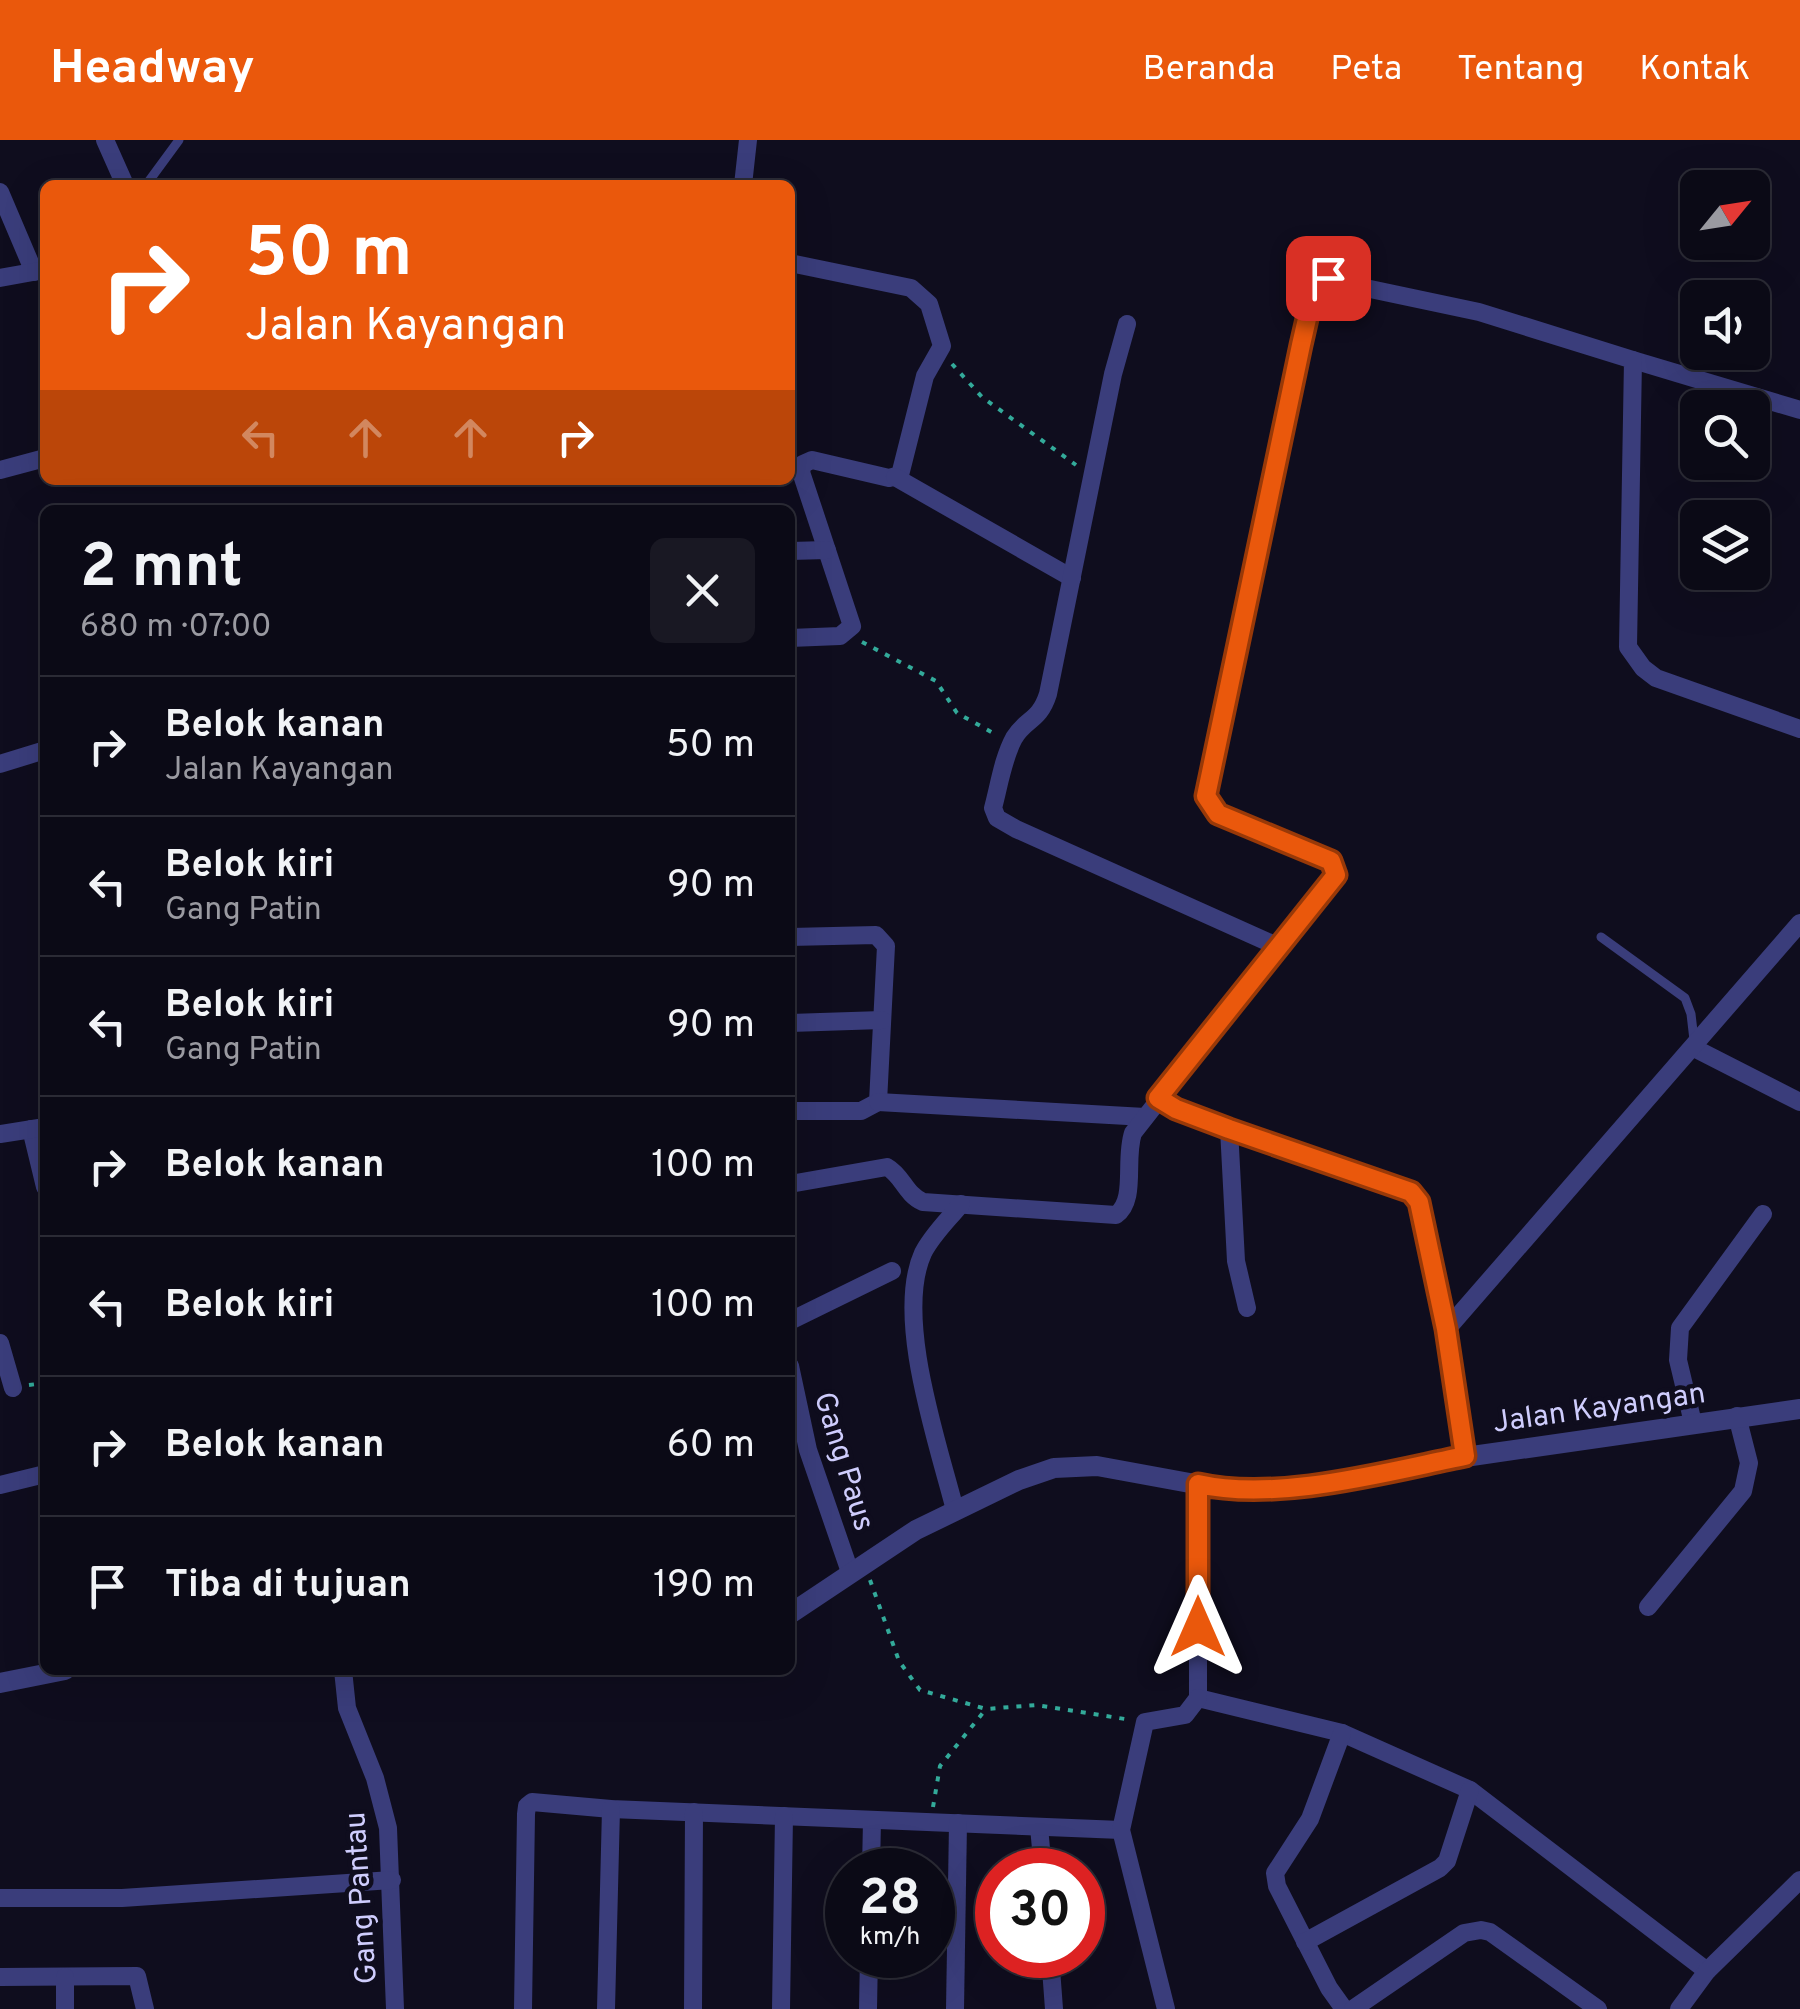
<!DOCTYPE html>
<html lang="id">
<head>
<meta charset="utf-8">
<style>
	body { margin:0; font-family:Overpass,sans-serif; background:#191823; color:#f1f3f6; height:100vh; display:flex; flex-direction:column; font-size:38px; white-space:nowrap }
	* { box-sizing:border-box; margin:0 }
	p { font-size:32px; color:#9a9aa1 }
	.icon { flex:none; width:55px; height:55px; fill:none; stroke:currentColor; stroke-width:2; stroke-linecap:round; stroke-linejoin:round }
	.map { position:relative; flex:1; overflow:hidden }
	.details { position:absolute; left:40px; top:365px; width:755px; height:1170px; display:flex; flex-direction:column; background:#0b0a16; border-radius:15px; box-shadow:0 10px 40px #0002,0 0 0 2px #2b2b35 }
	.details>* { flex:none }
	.banner { position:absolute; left:40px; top:40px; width:755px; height:305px; border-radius:15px; box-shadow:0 10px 40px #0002,0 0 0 2px #2b2b35; background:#ea580c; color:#fff; overflow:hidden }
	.needle { width:65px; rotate:60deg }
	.controls { position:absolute; left:1680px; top:30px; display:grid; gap:20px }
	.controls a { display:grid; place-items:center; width:90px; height:90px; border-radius:15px; background:#0b0a16; box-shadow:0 10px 40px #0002,0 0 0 2px #2b2b35; font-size:50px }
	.speed { position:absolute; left:825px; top:1708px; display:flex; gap:20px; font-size:50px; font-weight:700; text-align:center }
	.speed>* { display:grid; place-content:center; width:130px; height:130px; border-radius:50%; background:#0b0a16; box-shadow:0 10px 40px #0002,0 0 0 2px #2b2b35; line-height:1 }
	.speed small { font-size:25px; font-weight:400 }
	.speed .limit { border:15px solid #d22; background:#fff; color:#111 }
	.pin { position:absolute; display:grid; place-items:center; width:85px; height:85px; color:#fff; margin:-42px; border-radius:20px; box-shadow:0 5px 15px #0006 }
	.me { position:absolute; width:110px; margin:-55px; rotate:0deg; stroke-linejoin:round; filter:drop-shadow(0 0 8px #0008) }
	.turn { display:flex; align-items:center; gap:35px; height:210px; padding:0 40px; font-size:45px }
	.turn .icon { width:130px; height:130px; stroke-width:2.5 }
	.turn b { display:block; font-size:70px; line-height:85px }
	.lanes { display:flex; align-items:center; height:95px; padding:0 40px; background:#0003; justify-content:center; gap:50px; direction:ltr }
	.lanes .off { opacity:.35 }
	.round { display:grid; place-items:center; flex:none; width:105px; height:105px; border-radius:15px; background:#191823 }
	.overview { display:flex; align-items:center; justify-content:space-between; height:170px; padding:0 40px }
	h1 { font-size:60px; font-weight:700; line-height:75px }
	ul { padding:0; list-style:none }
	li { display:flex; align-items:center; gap:30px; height:140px; padding:0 40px; border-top:2px solid #2b2b35 }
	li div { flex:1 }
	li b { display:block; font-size:38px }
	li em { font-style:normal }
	header { display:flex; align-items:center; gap:60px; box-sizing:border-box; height:140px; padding:0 50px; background:#ea580c; color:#fff }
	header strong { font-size:48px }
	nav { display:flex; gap:55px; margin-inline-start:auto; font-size:35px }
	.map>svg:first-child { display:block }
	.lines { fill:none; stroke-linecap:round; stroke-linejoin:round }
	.path { stroke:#33aa9a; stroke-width:4; stroke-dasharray:5 8; stroke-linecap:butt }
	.service { stroke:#3a3d7b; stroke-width:9 }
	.minor { stroke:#3a3d7b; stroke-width:18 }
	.tertiary { stroke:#3a3d7b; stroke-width:20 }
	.route-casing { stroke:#983908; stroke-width:25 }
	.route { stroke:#ea580c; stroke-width:18 }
	.labels { text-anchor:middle; stroke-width:9; stroke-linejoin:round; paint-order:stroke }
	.street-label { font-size:30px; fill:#cfcdfd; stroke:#0f0d1e }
</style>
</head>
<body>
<header>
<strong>Headway</strong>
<nav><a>Beranda</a><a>Peta</a><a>Tentang</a><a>Kontak</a></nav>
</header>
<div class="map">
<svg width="1800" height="1869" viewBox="0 0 1800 1869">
	<rect width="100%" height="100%" fill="#0f0d1e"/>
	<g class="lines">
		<!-- path -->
		<g class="path">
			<polyline points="952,224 982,257 1076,325"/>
			<polyline points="862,502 936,541 957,573 995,594"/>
			<polyline points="29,1245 45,1243"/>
			<polyline points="870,1440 899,1521 920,1550 986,1569 1036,1565 1125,1579"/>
			<polyline points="933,1667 940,1626 986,1569"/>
		</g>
		<!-- service -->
		<g class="service">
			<polyline points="146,45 179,0"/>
			<polyline points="1601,797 1685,858 1691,874 1694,900"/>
		</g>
		<!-- minor -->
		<g class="minor">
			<polyline points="105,0 125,45"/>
			<polyline points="743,45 748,0"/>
			<polyline points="0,52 34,132"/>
			<polyline points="790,123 911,148 929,164 942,206 925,236 900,335 889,338 812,320 803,324 801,332 852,486 840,496 790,498"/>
			<polyline points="0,138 44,130"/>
			<polyline points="1633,220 1800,270"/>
			<polyline points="0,330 45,318"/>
			<polyline points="895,337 1072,438"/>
			<polyline points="790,411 827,410"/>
			<polyline points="0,624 45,610"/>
			<polyline points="790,797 876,795 886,806 878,962 861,971 790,971"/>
			<polyline points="1279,807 1332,742 1336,735 1334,724 1321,715 1218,674 1205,656 1315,144 1323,139 1479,172 1633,220 1628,507 1643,528 1656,538 1800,589"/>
			<polyline points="790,883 882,880"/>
			<polyline points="1694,908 1800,962"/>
			<polyline points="1158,958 1176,969 1229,989 1411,1053 1419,1061 1447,1189 1465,1317"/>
			<polyline points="878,962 1145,977"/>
			<polyline points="31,989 45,1047"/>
			<polyline points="1229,989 1236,1121 1247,1168"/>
			<polyline points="0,994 45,987"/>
			<path d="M 790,1044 L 887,1027 C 903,1036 905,1054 923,1062 L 1116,1075 C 1137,1060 1124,1020 1133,993 L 1279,807 L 1016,689 L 997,678 L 993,668 C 999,646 1003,618 1014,598 C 1026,578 1039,582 1048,554 L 1113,234 L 1127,184"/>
			<polyline points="790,1181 892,1131"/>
			<polyline points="1447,1189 1800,783"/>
			<polyline points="0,1203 13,1248"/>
			<polyline points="790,1226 808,1310 850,1432"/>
			<polyline points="1693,1283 1678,1220 1680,1188 1763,1074"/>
			<polyline points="0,1345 45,1334"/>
			<path d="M 955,1370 C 938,1303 894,1177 923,1113 C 932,1095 948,1080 961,1064"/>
			<polyline points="1648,1467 1743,1351 1749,1323 1737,1276"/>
			<polyline points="343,1530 347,1568 375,1638 388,1688 395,1869"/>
			<polyline points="1198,1558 1342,1593 1470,1650 1707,1831"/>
			<polyline points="1198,1558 1198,1344"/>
			<polyline points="1342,1593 1310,1679 1275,1733 1277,1746 1329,1848 1344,1869"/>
			<polyline points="1039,1687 1043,1730"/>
			<polyline points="871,1730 872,1680"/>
			<polyline points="0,1758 122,1758 392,1740"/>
			<polyline points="1305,1802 1440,1728 1447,1721 1470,1650"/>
			<polyline points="1050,1815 1054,1869"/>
			<polyline points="0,1837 137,1836 145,1869"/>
			<polyline points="65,1869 65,1837"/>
			<polyline points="523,1869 526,1674 527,1666 532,1662 611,1669 1121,1690"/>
			<polyline points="606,1869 611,1669"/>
			<polyline points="693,1869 694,1672"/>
			<polyline points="781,1869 784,1676"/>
			<polyline points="868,1869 869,1815"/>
			<polyline points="955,1869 958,1683"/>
			<polyline points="1166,1869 1121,1690 1145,1582 1185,1575 1198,1558"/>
			<polyline points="1353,1869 1464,1793 1481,1790 1490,1792 1598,1869"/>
			<polyline points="1679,1869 1707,1831 1800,1740"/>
		</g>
		<!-- tertiary -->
		<g class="tertiary">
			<polyline points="790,1474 916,1390 1019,1340 1054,1328 1097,1326 1206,1346 1244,1350 1286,1347 1340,1341 1465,1317 1800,1269"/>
			<polyline points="0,1543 65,1530"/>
		</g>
	</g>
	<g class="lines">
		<defs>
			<path id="route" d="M 1198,1487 L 1198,1344 C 1278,1362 1386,1332 1465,1316 L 1446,1189 L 1419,1062 L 1411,1052 L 1229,989 L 1176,969 L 1158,958 L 1336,735 L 1331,721 L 1218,674 L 1206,656 L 1301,205 L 1315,144 L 1328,138"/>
		</defs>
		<!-- route casing -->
		<use href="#route" class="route-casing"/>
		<!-- route -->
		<use href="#route" class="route"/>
	</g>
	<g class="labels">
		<!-- street labels -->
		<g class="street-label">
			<text transform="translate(1599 1267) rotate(-8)" y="10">Jalan Kayangan</text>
			<text transform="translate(845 1321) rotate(73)" y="10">Gang Paus</text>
			<text transform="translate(360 1758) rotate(-94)" y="10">Gang Pantau</text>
		</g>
	</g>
</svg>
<div class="controls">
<a><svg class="needle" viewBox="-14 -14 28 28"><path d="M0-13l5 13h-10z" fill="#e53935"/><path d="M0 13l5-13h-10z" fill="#9a9aa1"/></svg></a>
<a><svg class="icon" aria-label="sound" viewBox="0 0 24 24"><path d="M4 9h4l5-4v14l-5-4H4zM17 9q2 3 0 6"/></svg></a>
<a><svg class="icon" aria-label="search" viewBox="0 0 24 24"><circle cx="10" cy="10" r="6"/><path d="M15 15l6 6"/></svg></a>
<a><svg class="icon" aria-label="layers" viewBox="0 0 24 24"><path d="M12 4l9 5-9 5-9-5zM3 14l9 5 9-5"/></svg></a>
</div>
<div class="speed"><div>28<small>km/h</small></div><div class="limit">30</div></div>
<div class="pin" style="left:1328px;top:138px;background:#d93025"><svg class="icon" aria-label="arrive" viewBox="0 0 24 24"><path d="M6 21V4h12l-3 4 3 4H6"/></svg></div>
<svg class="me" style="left:1198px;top:1487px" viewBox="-20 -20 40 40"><path d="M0-17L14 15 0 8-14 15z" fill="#ea580c" stroke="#fff" stroke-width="4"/></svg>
<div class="banner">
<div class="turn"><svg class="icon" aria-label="right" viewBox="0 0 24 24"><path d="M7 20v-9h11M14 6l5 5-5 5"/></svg><div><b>50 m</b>Jalan Kayangan</div></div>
<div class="lanes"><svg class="icon off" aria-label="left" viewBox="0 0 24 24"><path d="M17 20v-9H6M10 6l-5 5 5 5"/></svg><svg class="icon off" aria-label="ahead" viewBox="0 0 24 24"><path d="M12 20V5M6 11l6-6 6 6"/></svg><svg class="icon off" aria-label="ahead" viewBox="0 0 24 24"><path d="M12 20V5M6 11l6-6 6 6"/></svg><svg class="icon" aria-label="right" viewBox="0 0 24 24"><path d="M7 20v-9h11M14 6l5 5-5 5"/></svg></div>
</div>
<section class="details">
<div class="overview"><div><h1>2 mnt</h1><p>680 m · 07:00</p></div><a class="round"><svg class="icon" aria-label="close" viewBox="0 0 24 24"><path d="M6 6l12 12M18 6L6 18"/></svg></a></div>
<ul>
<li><svg class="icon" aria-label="right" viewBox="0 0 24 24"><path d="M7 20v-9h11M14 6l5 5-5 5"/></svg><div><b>Belok kanan</b><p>Jalan Kayangan</p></div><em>50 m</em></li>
<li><svg class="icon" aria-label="left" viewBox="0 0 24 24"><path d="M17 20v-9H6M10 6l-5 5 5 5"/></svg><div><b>Belok kiri</b><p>Gang Patin</p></div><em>90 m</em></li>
<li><svg class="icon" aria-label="left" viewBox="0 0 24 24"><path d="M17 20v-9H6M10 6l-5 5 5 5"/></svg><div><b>Belok kiri</b><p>Gang Patin</p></div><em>90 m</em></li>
<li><svg class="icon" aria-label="right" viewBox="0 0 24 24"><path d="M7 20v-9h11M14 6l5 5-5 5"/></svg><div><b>Belok kanan</b></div><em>100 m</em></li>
<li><svg class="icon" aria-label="left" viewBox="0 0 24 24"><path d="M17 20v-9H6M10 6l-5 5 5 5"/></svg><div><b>Belok kiri</b></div><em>100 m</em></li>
<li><svg class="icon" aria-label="right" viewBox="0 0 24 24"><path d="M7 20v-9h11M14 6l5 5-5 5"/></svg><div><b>Belok kanan</b></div><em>60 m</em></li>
<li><svg class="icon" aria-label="arrive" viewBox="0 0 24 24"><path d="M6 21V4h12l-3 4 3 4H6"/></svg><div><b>Tiba di tujuan</b></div><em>190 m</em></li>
</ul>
</section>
</div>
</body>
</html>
